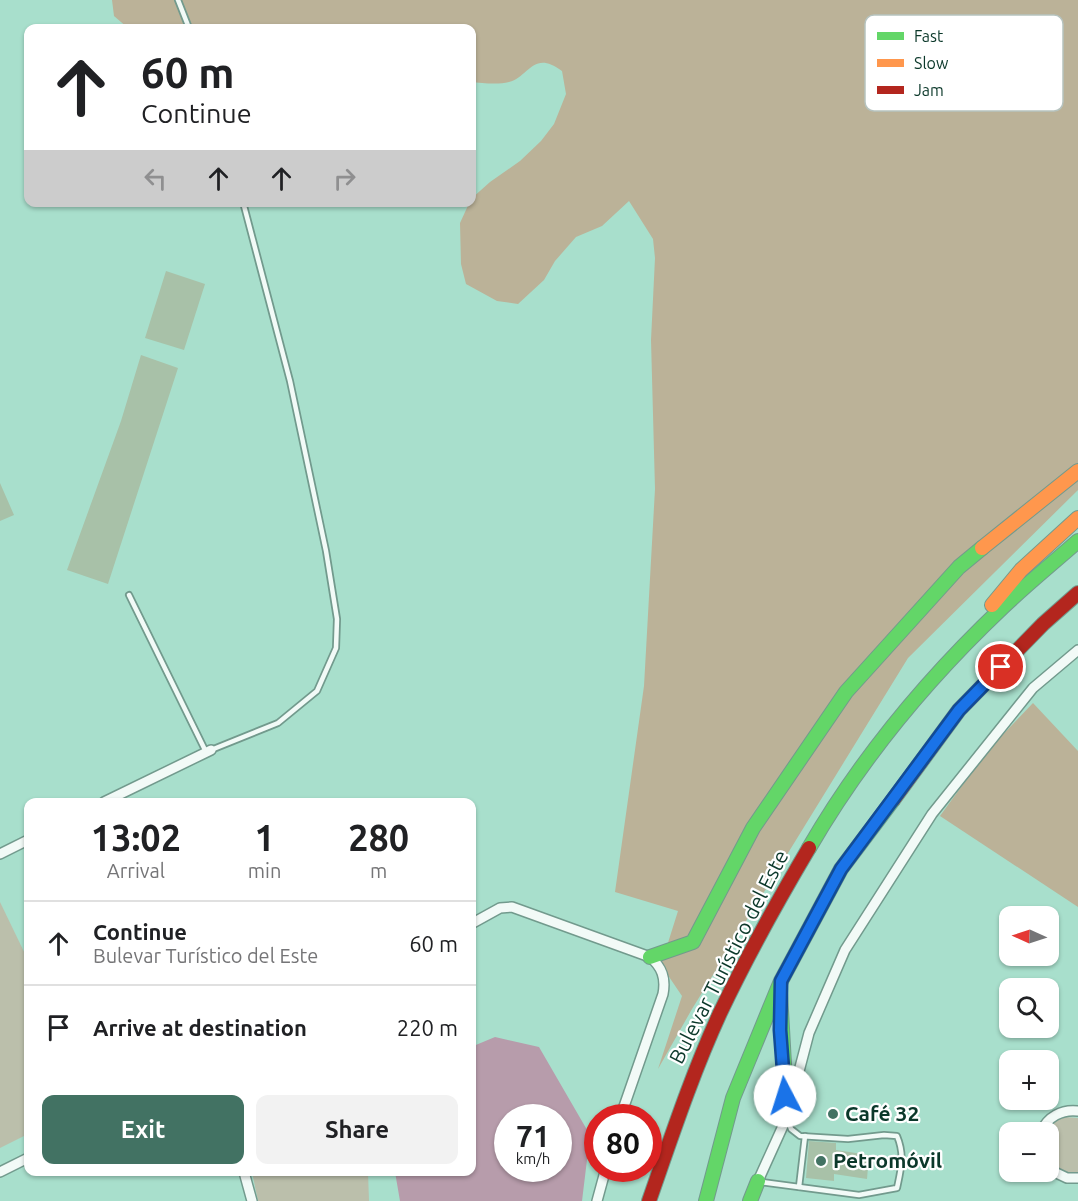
<!DOCTYPE html>
<html lang="en">
<head>
<meta charset="utf-8">
<style>
	body { margin:0; font-family:Ubuntu,sans-serif; background:#f2f2f2; color:#202124; height:100vh; display:flex; flex-direction:column; font-size:22px; white-space:nowrap }
	* { box-sizing:border-box; margin:0 }
	p { font-size:20px; color:#757577 }
	.icon { flex:none; width:33px; height:33px; fill:none; stroke:currentColor; stroke-width:2; stroke-linecap:round; stroke-linejoin:round }
	.map { position:relative; flex:1; overflow:hidden }
	.details { position:absolute; left:24px; top:798px; width:452px; height:378px; display:flex; flex-direction:column; background:#fff; border-radius:12px; box-shadow:0 2px 4px #0004 }
	.details>* { flex:none }
	.hud { position:absolute; left:24px; top:24px; width:452px; height:183px; border-radius:12px; box-shadow:0 2px 4px #0004; background:#fff; color:#202124; overflow:hidden }
	.needle { width:39px; rotate:273deg }
	.buttons { position:absolute; left:999px; top:906px; display:grid; gap:12px }
	.buttons a { display:grid; place-items:center; width:60px; height:60px; border-radius:12px; background:#fff; box-shadow:0 2px 4px #0004; font-size:30px }
	.speed { position:absolute; left:494px; top:1104px; display:flex; gap:12px; font-size:30px; font-weight:700; text-align:center }
	.speed>* { display:grid; place-content:center; width:78px; height:78px; border-radius:50%; background:#fff; box-shadow:0 2px 4px #0004; line-height:1 }
	.speed small { font-size:15px; font-weight:400 }
	.speed .limit { border:9px solid #d22; background:#fff; color:#111 }
	.pin { position:absolute; display:grid; place-items:center; width:51px; height:51px; color:#fff; margin:-26px; border:3px solid #fff; border-radius:50%; box-shadow:0 2px 6px #0007 }
	.me { position:absolute; width:66px; margin:-33px; rotate:355deg; stroke-linejoin:round; filter:drop-shadow(0 0 4px #0008) }
	.turn { display:flex; align-items:center; gap:21px; height:126px; padding:0 18px; font-size:27px }
	.turn .icon { width:78px; height:78px; stroke-width:2.5 }
	.turn b { display:block; font-size:42px; line-height:51px }
	.lanes { display:flex; align-items:center; height:57px; padding:0 18px; background:#0003; justify-content:center; gap:30px; direction:ltr }
	.lanes .off { opacity:.35 }
	.eta { display:flex; justify-content:space-evenly; align-items:center; height:102px; text-align:center }
	.eta b { font-size:36px; font-weight:700; line-height:42px }
	.action { display:flex; gap:12px; margin-top:auto; padding:12px 18px }
	.action a { flex:1; height:69px; border-radius:12px; background:#427263; color:#fff; font-size:24px; font-weight:700; line-height:69px; text-align:center }
	.action a+a { background:#f2f2f2; color:#202124 }
	ul { padding:0; list-style:none }
	li { display:flex; align-items:center; gap:18px; height:84px; padding:0 18px; border-top:2px solid #e0e0e0 }
	li div { flex:1 }
	li b { display:block; font-size:22px }
	li em { font-style:normal }
	.map>svg:first-child { display:block }
	.green { fill:#bbbfab }
	.forest { fill:#bbb298 }
	.water { fill:#b79cab; fill-rule:evenodd }
	.building { fill:#a8c1a8 }
	.lines { fill:none; stroke-linecap:round; stroke-linejoin:round }
	.lane-casing { stroke:#729a8d; stroke-width:8 }
	.street-casing { stroke:#729a8d; stroke-width:12 }
	.fast-casing { stroke:#729a8d; stroke-width:16 }
	.slow-casing { stroke:#729a8d; stroke-width:16 }
	.jam-casing { stroke:#729a8d; stroke-width:16 }
	.lane { stroke:#f2faf7; stroke-width:4.5 }
	.street { stroke:#f2faf7; stroke-width:9 }
	.fast { stroke:#63d668; stroke-width:14 }
	.slow { stroke:#ff974d; stroke-width:14 }
	.jam { stroke:#b3261e; stroke-width:14 }
	.route-casing { stroke:#114b97; stroke-width:15 }
	.route { stroke:#1a73e8; stroke-width:10 }
	.poi-dot { fill:#427263; stroke:#fff; stroke-width:2 }
	.labels { text-anchor:middle; stroke-width:4.5; stroke-linejoin:round; paint-order:stroke }
	.street-label { font-size:21px; fill:#0b382a; stroke:#fff }
	.poi-label { font-size:21px; font-weight:bold; fill:#0b382a; stroke:#fff; text-anchor:start }
	.key { fill:#fff; stroke:#b6c3bf; stroke-width:1.5 }
	.key-label { font-size:16px; fill:#0b382a }
</style>
</head>
<body>
<div class="map">
<svg width="1078" height="1201" viewBox="0 0 1078 1201">
	<rect width="100%" height="100%" fill="#a8dfcc"/>
	<!-- green -->
	<g class="green">
		<polygon points="0,902 28,960 28,1134 0,1148"/>
		<polygon points="1065,1117 1078,1118 1078,1174 1065,1174 1048,1162 1047,1132 1056,1121"/>
		<polygon points="252,1172 368,1172 369,1201 258,1201"/>
	</g>
	<!-- forest -->
	<g class="forest">
		<path d="M 112,0 L 1078,0 L 1078,490 L 908,658 L 692,1009 L 658,1069 L 682,996 L 661,965 L 678,911 L 615,892 L 644,686 L 655,489 L 651,340 L 655,258 L 653,239 L 629,201 L 602,226 L 576,237 L 555,261 L 544,280 L 518,304 L 497,301 L 466,284 L 461,264 L 460,223 L 471,199 L 490,182 L 520,161 L 541,141 L 554,124 L 566,94 L 562,71 C 533,49 529,77 509,82 C 498,85 482,83 471,82 L 471,28 L 128,28 L 114,16 Z"/>
		<polygon points="1033,703 1078,751 1078,907 940,816 988,750"/>
	</g>
	<!-- water -->
	<path class="water" d="M 495,1037 L 539,1047 L 590,1135 L 582,1201 L 400,1201 L 395,1172 L 471,1172 L 471,1047 ZM 507,1118 L 558,1118 L 558,1168 L 507,1168 Z"/>
	<!-- building -->
	<g class="building">
		<polygon points="166,271 205,284 184,350 145,338"/>
		<polygon points="141,355 178,368 108,584 67,570 121,421"/>
		<polygon points="0,483 14,515 0,521"/>
		<polygon points="809,1141 836,1143 836,1150 869,1155 867,1179 834,1174 834,1181 806,1178"/>
	</g>
	<g class="lines">
		<defs>
			<g id="lane">
				<polyline points="178,0 189,28"/>
				<polyline points="129,595 206,752"/>
				<polyline points="211,750 278,723 317,691 336,648 337,619 326,551 290,381 243,202"/>
				<path d="M 761,1182 L 859,1195 L 897,1188 C 901,1169 905,1155 897,1136 L 884,1135 L 848,1139 L 800,1136 L 791,1129 L 788,1120"/>
				<polyline points="799,1187 805,1136"/>
			</g>
			<g id="street">
				<polyline points="104,802 211,750"/>
				<polyline points="0,854 28,840"/>
				<path d="M 471,924 L 500,908 L 512,907 L 650,957 C 662,967 666,978 663,994 L 620,1118"/>
				<path d="M 1041,1132 C 1047,1117 1062,1109 1078,1111"/>
				<polyline points="1048,1169 1067,1178 1078,1178"/>
				<polyline points="0,1172 28,1158"/>
				<polyline points="244,1172 252,1201"/>
				<polyline points="758,1181 787,1117 809,1033 845,950 932,814 1033,688 1078,650"/>
				<polyline points="597,1201 606,1168"/>
			</g>
			<g id="fast">
				<path d="M 809,848 C 860,760 929,677 1003,607 C 1027,584 1053,563 1078,541"/>
				<polyline points="650,957 693,942 753,828 846,692 959,567 982,548"/>
				<polyline points="780,993 787,1117"/>
				<polyline points="706,1201 733,1098 781,981 841,869 893,800"/>
				<polyline points="750,1201 758,1181"/>
			</g>
			<g id="slow">
				<polyline points="982,548 1078,471"/>
				<polyline points="992,605 1021,570 1078,518"/>
			</g>
			<g id="jam">
				<polyline points="893,800 959,710 1043,624 1078,593"/>
				<path d="M 649,1201 C 671,1138 692,1074 720,1013 C 747,956 777,902 809,848"/>
			</g>
		</defs>
		<!-- lane casing -->
		<use href="#lane" class="lane-casing"/>
		<!-- street casing -->
		<use href="#street" class="street-casing"/>
		<!-- fast casing -->
		<use href="#fast" class="fast-casing"/>
		<!-- slow casing -->
		<use href="#slow" class="slow-casing"/>
		<!-- jam casing -->
		<use href="#jam" class="jam-casing"/>
		<!-- lane -->
		<use href="#lane" class="lane"/>
		<!-- street -->
		<use href="#street" class="street"/>
		<!-- fast -->
		<use href="#fast" class="fast"/>
		<!-- slow -->
		<use href="#slow" class="slow"/>
		<!-- jam -->
		<use href="#jam" class="jam"/>
	</g>
	<g class="lines">
		<defs>
			<polyline id="route" points="785,1096 780,1030 781,981 841,869 959,710 1001,667"/>
		</defs>
		<!-- route casing -->
		<use href="#route" class="route-casing"/>
		<!-- route -->
		<use href="#route" class="route"/>
	</g>
	<!-- markers -->
	<g class="poi-dot">
		<circle cx="833" cy="1114" r="6"/>
		<circle cx="821" cy="1161" r="6"/>
	</g>
	<g class="labels">
		<!-- street labels -->
		<g class="street-label">
			<text transform="translate(729 957) rotate(-63)" y="7">Bulevar Turístico del Este</text>
		</g>
		<!-- poi labels -->
		<g class="poi-label">
			<text x="845" y="1121">Café 32</text>
			<text x="833" y="1168">Petromóvil</text>
		</g>
	</g>
	<!-- legend -->
	<rect x="865" y="15" width="198" height="96" rx="9" class="key"/>
	<rect x="877" y="32" width="27" height="8" fill="#63d668"/>
	<rect x="877" y="59" width="27" height="8" fill="#ff974d"/>
	<rect x="877" y="86" width="27" height="8" fill="#b3261e"/>
	<g class="key-label">
		<text x="914" y="42">Fast</text>
		<text x="914" y="69">Slow</text>
		<text x="914" y="96">Jam</text>
	</g>
</svg>
<div class="buttons">
<a><svg class="needle" viewBox="-14 -14 28 28"><path d="M0-13l5 13h-10z" fill="#e53935"/><path d="M0 13l5-13h-10z" fill="#757577"/></svg></a>
<a><svg class="icon" aria-label="search" viewBox="0 0 24 24"><circle cx="10" cy="10" r="6"/><path d="M15 15l6 6"/></svg></a>
<a>+</a>
<a>−</a>
</div>
<div class="speed"><div>71<small>km/h</small></div><div class="limit">80</div></div>
<div class="pin" style="left:1001px;top:667px;background:#d93025"><svg class="icon" aria-label="arrive" viewBox="0 0 24 24"><path d="M6 21V4h12l-3 4 3 4H6"/></svg></div>
<svg class="me" style="left:785px;top:1096px" viewBox="-20 -20 40 40"><circle r="19" fill="#fff"/><path d="M0-13L10 11 0 6-10 11z" fill="#1a73e8"/></svg>
<div class="hud">
<div class="turn"><svg class="icon" aria-label="ahead" viewBox="0 0 24 24"><path d="M12 20V5M6 11l6-6 6 6"/></svg><div><b>60 m</b>Continue</div></div>
<div class="lanes"><svg class="icon off" aria-label="left" viewBox="0 0 24 24"><path d="M17 20v-9H6M10 6l-5 5 5 5"/></svg><svg class="icon" aria-label="ahead" viewBox="0 0 24 24"><path d="M12 20V5M6 11l6-6 6 6"/></svg><svg class="icon" aria-label="ahead" viewBox="0 0 24 24"><path d="M12 20V5M6 11l6-6 6 6"/></svg><svg class="icon off" aria-label="right" viewBox="0 0 24 24"><path d="M7 20v-9h11M14 6l5 5-5 5"/></svg></div>
</div>
<section class="details">
<div class="eta">
<div><b>13:02</b><p>Arrival</p></div>
<div><b>1</b><p>min</p></div>
<div><b>280</b><p>m</p></div>
</div>
<ul>
<li><svg class="icon" aria-label="ahead" viewBox="0 0 24 24"><path d="M12 20V5M6 11l6-6 6 6"/></svg><div><b>Continue</b><p>Bulevar Turístico del Este</p></div><em>60 m</em></li>
<li><svg class="icon" aria-label="arrive" viewBox="0 0 24 24"><path d="M6 21V4h12l-3 4 3 4H6"/></svg><div><b>Arrive at destination</b></div><em>220 m</em></li>
</ul>
<div class="action"><a>Exit</a><a>Share</a></div>
</section>
</div>
</body>
</html>
